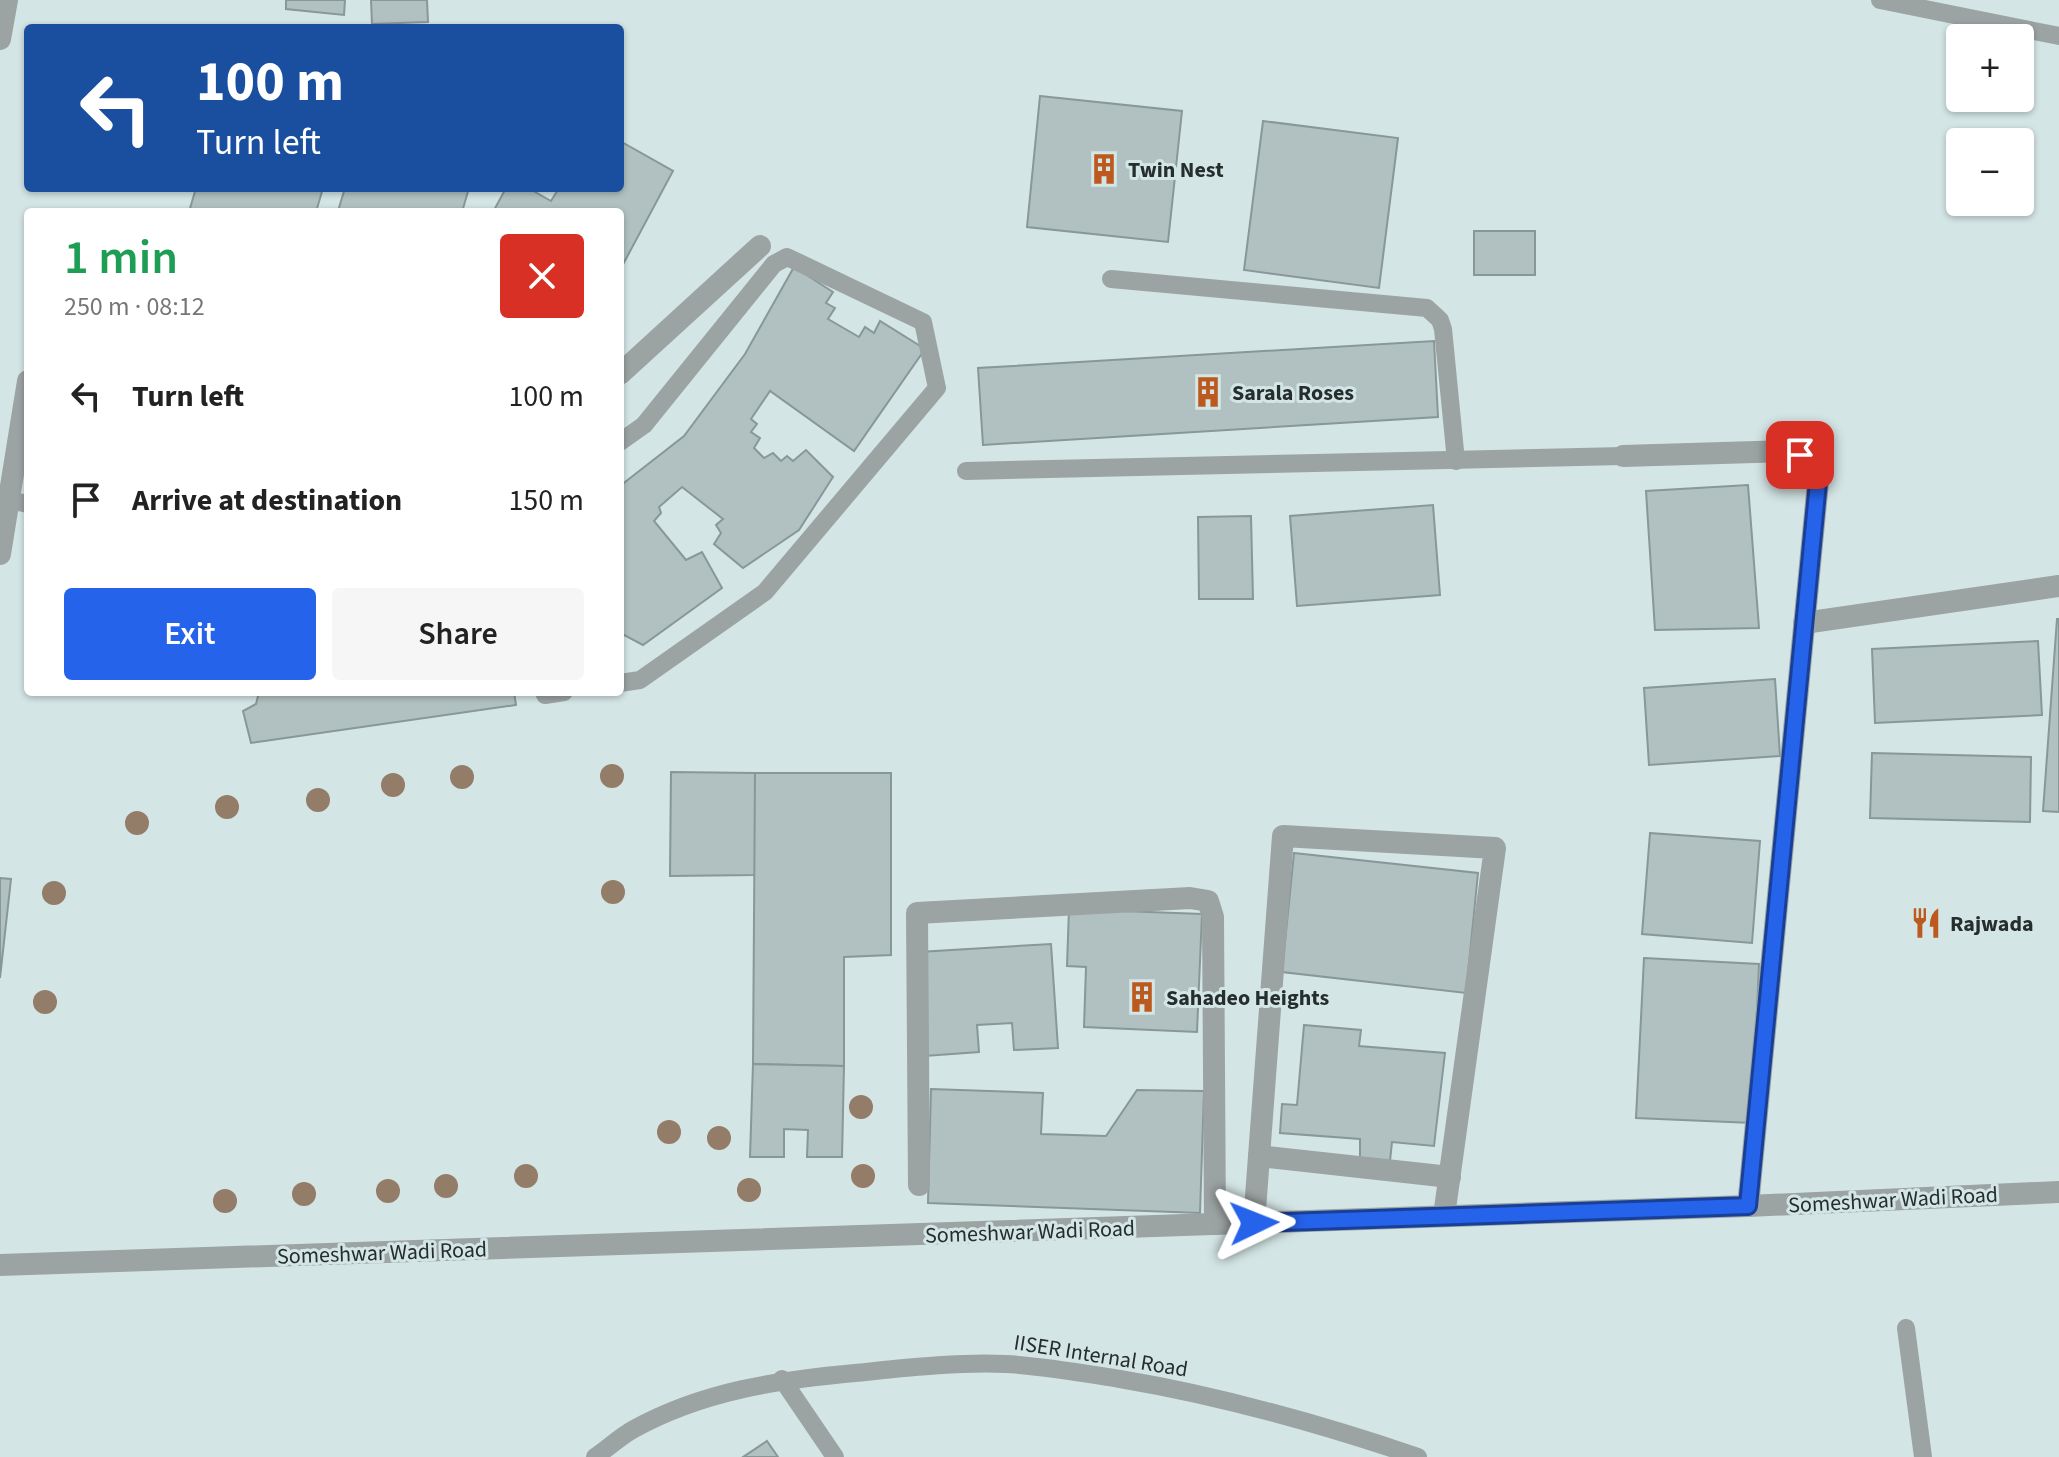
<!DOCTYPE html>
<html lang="en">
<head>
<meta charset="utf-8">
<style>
	body { margin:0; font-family:"Source Sans 3",sans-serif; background:#f6f6f6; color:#222; height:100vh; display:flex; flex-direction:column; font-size:30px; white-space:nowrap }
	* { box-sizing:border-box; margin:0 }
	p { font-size:26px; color:#767676 }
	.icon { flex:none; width:44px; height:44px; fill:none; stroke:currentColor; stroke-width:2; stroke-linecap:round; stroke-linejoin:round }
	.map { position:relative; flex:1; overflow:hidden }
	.panel { position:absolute; left:24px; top:208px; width:600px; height:488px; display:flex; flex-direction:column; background:#fff; border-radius:8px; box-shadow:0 2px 6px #0004 }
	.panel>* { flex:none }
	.banner { position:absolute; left:24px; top:24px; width:600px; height:168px; border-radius:8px; box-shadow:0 2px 6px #0004; background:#1a4fa0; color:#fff; overflow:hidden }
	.tools { position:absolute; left:1946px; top:24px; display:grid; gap:16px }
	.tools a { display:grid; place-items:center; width:88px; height:88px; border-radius:8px; background:#fff; box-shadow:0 2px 6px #0004; font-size:40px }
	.pin { position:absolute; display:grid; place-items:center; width:68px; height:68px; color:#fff; margin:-34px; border-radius:16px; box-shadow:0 4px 12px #0006 }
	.me { position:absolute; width:88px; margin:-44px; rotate:88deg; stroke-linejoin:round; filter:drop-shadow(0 0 6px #0008) }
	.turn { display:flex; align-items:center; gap:28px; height:168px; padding:0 40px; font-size:36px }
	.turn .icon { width:104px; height:104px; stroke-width:2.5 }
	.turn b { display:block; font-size:56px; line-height:68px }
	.round { display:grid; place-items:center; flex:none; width:84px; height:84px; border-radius:8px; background:#f6f6f6 }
	.overview { display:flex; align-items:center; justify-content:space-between; height:136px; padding:0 40px }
	h1 { font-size:48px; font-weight:600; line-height:60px; color:#1e9e55 }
	.action { display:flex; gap:16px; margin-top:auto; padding:16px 40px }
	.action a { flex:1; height:92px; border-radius:8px; background:#2563eb; color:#fff; font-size:32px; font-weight:600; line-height:92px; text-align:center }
	.action a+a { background:#f6f6f6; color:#222 }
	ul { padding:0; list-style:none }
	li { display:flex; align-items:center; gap:24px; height:104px; padding:0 40px }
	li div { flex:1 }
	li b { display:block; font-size:30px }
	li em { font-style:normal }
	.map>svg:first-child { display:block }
	.building { fill:#b1c1c1; stroke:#889797; stroke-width:2 }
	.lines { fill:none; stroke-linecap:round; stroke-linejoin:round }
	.service { stroke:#9ca3a3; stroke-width:18 }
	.minor { stroke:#9ca3a3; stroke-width:22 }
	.tree { fill:#937c68 }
	.route-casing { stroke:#184099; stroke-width:20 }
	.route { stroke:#2563eb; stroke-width:14 }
	.labels { text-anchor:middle; stroke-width:6; stroke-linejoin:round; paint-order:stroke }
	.poi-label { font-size:22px; font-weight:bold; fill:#262d2d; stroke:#d4e5e5; text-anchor:start }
	.street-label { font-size:22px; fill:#262d2d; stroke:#d4e5e5 }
</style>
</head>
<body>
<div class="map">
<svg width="2059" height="1457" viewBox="0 0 2059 1457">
	<rect width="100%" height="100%" fill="#d4e5e5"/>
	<!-- building -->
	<g class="building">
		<polygon points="286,0 345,0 344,15 286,9"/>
		<polygon points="371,0 427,0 428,22 372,24"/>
		<polygon points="1040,96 1182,111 1168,242 1027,227"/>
		<polygon points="1263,121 1398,138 1379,288 1244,270"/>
		<polygon points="620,141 673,171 620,270 620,212 493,212 506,188 528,188 551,201 559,188 620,188"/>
		<polygon points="196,188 323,188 316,212 189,212"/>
		<polygon points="345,188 469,188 462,212 341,212 338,211"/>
		<rect x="1474" y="231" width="61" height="44"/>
		<polygon points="794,267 833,292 826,303 835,308 828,319 859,337 865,327 874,333 880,321 925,349 854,451 770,391 751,419 757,424 751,432 760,438 754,448 764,458 773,453 781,461 787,456 793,461 806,450 833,477 799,530 743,568 714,544 721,533 716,525 723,519 682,487 659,507 661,513 654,521 686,560 702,552 722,588 643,645 620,633 620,486 684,436 745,354"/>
		<polygon points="1434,341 1438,417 983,445 978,368"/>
		<polygon points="1748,485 1759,628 1655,630 1646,491"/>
		<polygon points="1433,505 1440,595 1297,606 1290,516"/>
		<polygon points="1251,516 1253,599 1199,599 1198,517"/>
		<polygon points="2057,619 2059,619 2059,812 2043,811"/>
		<polygon points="2038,641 2042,715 1875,723 1872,649"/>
		<polygon points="1775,679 1780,756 1649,765 1644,688"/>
		<polygon points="259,692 514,692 516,705 251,743 243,711 256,704"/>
		<polygon points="1872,753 2031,757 2030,822 1870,818"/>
		<polygon points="671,772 755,773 755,875 670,876"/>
		<polygon points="755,773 891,773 891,955 844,957 844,1066 753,1064"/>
		<polygon points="1650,833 1760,841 1752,943 1642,934"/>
		<polygon points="1294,853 1478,873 1466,993 1282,972"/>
		<polygon points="0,878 11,879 0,978"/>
		<polygon points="1069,909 1202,914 1197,1032 1084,1027 1086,967 1067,966"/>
		<polygon points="1051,944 1058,1048 1014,1050 1012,1023 977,1025 979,1052 925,1056 919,952"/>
		<polygon points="1644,958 1759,964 1752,1123 1636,1118"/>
		<polygon points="1304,1025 1361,1030 1359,1046 1445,1053 1434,1146 1392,1142 1390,1161 1360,1158 1360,1139 1280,1133 1282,1104 1297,1105"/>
		<polygon points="753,1064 844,1066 842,1157 807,1157 808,1130 784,1129 784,1157 750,1157"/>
		<polygon points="931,1089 1043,1093 1041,1134 1106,1136 1137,1090 1204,1091 1200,1213 928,1203"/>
		<polygon points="767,1441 778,1457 743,1457"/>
	</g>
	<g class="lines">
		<!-- service -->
		<g class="service">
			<polyline points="1880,0 2059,36"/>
			<polyline points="1111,279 1427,308 1440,320 1443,329 1456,461"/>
			<polyline points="620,442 644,425 774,264 787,257 923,322 937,388 765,592 640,680 620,683"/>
			<polyline points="966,471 1623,456"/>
			<polyline points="9,500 28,504"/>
			<polyline points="544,692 545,695 564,692"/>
			<polyline points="1906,1328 1923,1457"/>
			<polyline points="782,1379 835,1457"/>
			<path d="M 595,1457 C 608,1448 621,1436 634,1429 C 703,1391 778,1380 855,1373 C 905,1368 956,1362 1006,1364 C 1044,1366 1082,1373 1120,1379 C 1221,1396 1321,1424 1418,1457"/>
		</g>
		<!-- minor -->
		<g class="minor">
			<polyline points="0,39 7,0"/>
			<polyline points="620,374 760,246"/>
			<polyline points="1623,456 1790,451 1808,461 1818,482 1748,1206"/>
			<polyline points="0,554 28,381"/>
			<polyline points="1804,623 2059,586"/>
			<polyline points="1259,1156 1450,1177"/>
			<polyline points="919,1185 917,913 1190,898 1208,901 1213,917 1215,1224"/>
			<polyline points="1254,1223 1283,836 1495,848 1444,1216"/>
			<polyline points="0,1265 1748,1206 2059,1192"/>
		</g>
	</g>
	<!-- trees -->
	<g class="tree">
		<circle cx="612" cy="776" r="12"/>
		<circle cx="462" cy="777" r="12"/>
		<circle cx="393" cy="785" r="12"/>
		<circle cx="318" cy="800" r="12"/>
		<circle cx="227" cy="807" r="12"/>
		<circle cx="137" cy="823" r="12"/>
		<circle cx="613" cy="892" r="12"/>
		<circle cx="54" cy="893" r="12"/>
		<circle cx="45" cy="1002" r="12"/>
		<circle cx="861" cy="1107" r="12"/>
		<circle cx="669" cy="1132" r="12"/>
		<circle cx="719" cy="1138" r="12"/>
		<circle cx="526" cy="1176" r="12"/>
		<circle cx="863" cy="1176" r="12"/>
		<circle cx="446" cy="1186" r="12"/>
		<circle cx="749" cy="1190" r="12"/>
		<circle cx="388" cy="1191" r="12"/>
		<circle cx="304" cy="1194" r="12"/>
		<circle cx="225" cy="1201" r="12"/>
	</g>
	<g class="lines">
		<defs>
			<polyline id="route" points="1254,1223 1748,1206 1818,482 1808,461 1800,455"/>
		</defs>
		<!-- route casing -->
		<use href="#route" class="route-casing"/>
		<!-- route -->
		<use href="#route" class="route"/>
	</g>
	<!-- icons -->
	<defs>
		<symbol id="building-bare" viewBox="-9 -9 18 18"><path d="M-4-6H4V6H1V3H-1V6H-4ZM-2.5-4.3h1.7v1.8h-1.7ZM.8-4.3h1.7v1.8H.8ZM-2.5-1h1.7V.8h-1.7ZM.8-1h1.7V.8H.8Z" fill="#bc591f" stroke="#d4e5e5" stroke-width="2.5" paint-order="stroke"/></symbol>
		<symbol id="restaurant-bare" viewBox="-9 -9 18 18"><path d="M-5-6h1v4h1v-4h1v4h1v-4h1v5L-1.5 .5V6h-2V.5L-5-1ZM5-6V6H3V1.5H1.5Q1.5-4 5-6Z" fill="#bc591f" stroke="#d4e5e5" stroke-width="2.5" paint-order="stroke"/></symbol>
	</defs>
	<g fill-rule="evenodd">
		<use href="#building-bare" x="1082" y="147" width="44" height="44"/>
		<use href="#building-bare" x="1186" y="370" width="44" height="44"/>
		<use href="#restaurant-bare" x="1904" y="901" width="44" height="44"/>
		<use href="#building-bare" x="1120" y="975" width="44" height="44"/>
	</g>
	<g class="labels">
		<!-- poi labels -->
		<g class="poi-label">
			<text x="1128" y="177">Twin Nest</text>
			<text x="1232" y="400">Sarala Roses</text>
			<text x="1950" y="931">Rajwada</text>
			<text x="1166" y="1005">Sahadeo Heights</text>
		</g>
		<!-- street labels -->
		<g class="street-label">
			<text transform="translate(1893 1199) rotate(-3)" y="8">Someshwar Wadi Road</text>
			<text transform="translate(1030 1231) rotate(-2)" y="8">Someshwar Wadi Road</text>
			<text transform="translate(382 1252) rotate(-2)" y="8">Someshwar Wadi Road</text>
			<text transform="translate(1101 1355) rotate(9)" y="8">IISER Internal Road</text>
		</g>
	</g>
</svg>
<div class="tools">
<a>+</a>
<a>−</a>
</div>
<div class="pin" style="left:1800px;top:455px;background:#d93025"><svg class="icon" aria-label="arrive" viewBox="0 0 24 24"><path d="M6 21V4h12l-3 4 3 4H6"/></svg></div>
<svg class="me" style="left:1254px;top:1223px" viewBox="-20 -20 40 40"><path d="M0-17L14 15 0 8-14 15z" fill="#2563eb" stroke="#fff" stroke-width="4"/></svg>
<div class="banner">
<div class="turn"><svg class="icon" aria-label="left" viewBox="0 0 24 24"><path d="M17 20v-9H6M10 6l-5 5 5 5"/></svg><div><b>100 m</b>Turn left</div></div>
</div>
<section class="panel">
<div class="overview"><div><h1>1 min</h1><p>250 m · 08:12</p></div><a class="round" style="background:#d93025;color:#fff"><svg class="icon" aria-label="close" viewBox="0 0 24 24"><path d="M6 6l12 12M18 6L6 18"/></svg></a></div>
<ul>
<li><svg class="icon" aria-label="left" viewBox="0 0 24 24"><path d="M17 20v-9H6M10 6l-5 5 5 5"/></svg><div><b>Turn left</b></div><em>100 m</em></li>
<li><svg class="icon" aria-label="arrive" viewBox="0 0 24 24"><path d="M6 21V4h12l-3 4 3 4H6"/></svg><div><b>Arrive at destination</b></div><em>150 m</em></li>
</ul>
<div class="action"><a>Exit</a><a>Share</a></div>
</section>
</div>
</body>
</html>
